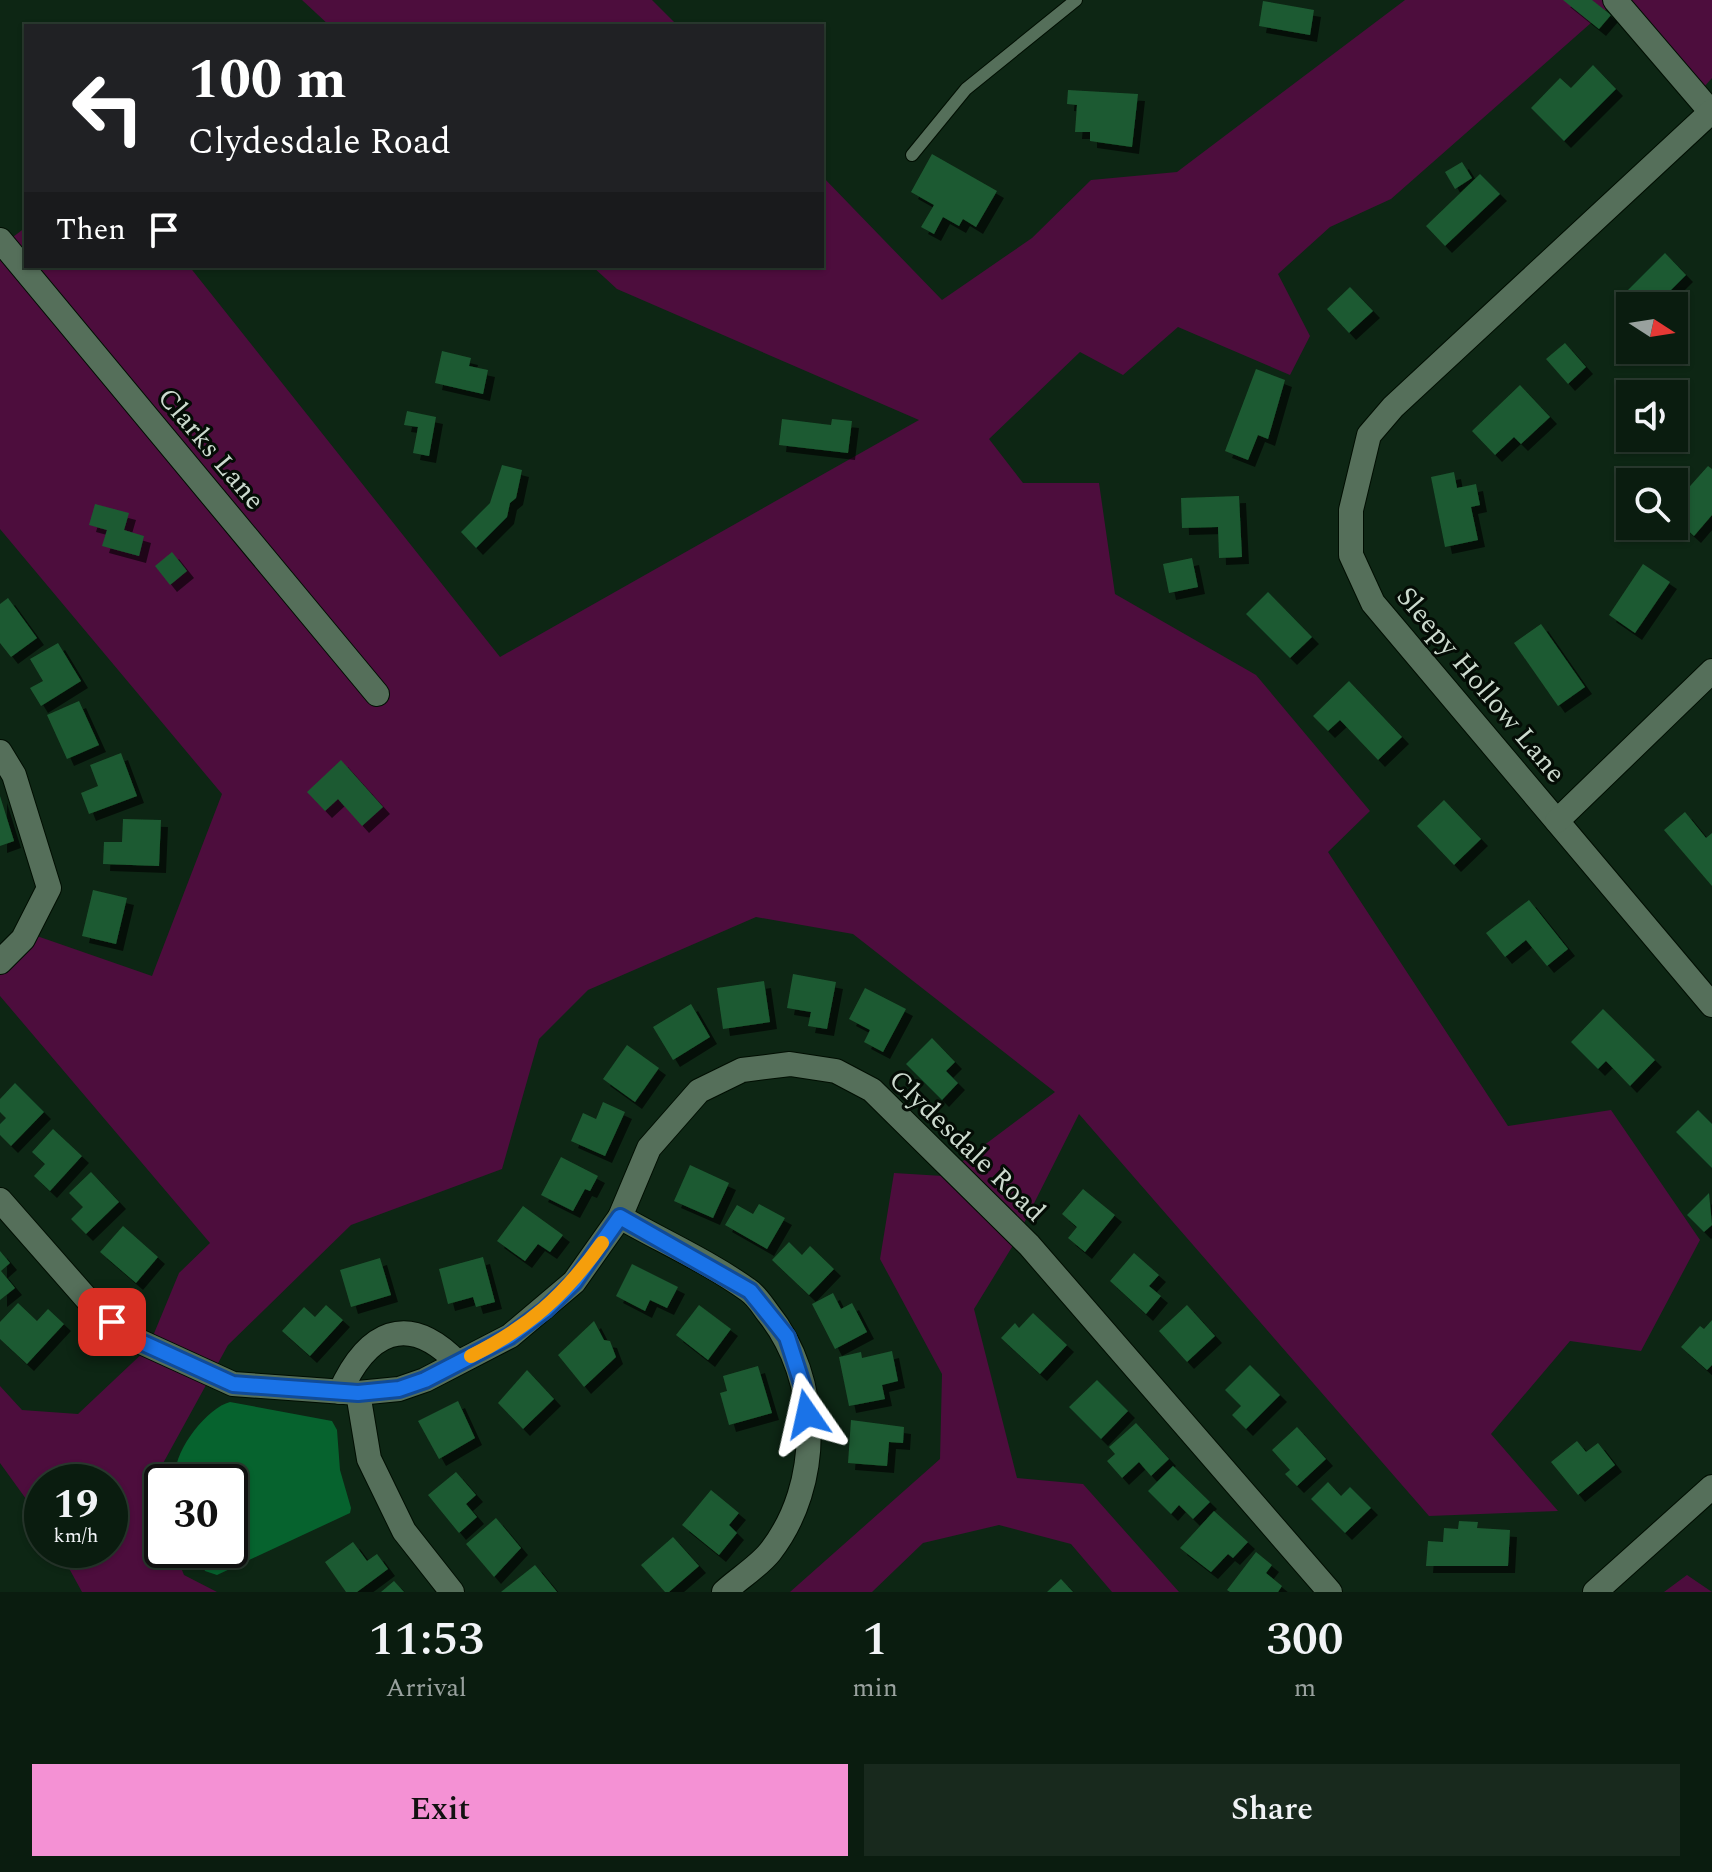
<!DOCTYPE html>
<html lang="en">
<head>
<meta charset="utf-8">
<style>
	body { margin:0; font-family:Spectral,serif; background:#18291d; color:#f1f3f6; height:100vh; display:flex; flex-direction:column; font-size:30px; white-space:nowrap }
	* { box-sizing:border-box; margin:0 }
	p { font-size:26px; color:#99a19e }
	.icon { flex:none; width:44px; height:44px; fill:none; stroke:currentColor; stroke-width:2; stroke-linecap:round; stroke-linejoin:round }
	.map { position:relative; height:1592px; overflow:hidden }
	.side { display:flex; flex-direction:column; background:#0a1c0f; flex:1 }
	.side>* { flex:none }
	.hud { position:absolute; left:24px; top:24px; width:800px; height:244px; border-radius:0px; box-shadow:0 2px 6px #0004,0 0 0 2px #2a3a2f; background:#202124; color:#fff; overflow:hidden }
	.needle { width:52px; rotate:102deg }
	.fabs { position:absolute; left:1616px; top:292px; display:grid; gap:16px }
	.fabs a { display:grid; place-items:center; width:72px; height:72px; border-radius:0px; background:#0a1c0f; box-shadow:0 2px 6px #0004,0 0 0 2px #2a3a2f; font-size:40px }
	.speed { position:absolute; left:24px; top:1464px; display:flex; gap:16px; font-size:40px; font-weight:700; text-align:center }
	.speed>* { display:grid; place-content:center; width:104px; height:104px; border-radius:50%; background:#0a1c0f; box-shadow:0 2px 6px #0004,0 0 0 2px #2a3a2f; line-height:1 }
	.speed small { font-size:20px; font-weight:400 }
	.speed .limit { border:4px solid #111; border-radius:12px; background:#fff; color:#111 }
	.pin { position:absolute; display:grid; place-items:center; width:68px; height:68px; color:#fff; margin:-34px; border-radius:16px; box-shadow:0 4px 12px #0006 }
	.me { position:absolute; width:88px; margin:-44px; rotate:349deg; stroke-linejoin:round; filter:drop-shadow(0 0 6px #0008) }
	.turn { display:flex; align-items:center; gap:28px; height:168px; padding:0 32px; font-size:36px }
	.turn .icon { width:104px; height:104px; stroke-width:2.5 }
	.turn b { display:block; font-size:56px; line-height:68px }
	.then { display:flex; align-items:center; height:76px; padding:0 32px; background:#0003; gap:16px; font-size:30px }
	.eta { display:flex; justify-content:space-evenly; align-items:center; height:136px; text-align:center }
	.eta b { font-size:48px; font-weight:600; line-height:56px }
	.primary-button { display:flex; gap:16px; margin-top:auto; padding:16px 32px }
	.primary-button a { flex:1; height:92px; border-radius:0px; background:#f491d4; color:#111; font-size:32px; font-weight:600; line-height:92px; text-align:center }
	.primary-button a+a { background:#18291d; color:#f1f3f6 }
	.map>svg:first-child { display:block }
	.green { fill:#4d0d3d }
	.water { fill:#06632e }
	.building { fill:#1d5a31; filter:url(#shadow) }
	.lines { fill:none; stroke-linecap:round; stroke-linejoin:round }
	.lane-casing { stroke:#000e02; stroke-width:14 }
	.street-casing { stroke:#000e02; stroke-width:26 }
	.lane { stroke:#556f5a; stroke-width:12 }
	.street { stroke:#556f5a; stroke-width:24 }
	.route-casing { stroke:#114b97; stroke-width:20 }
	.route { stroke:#1a73e8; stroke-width:14 }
	.slow { stroke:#f59e0b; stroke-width:14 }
	.labels { text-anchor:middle; stroke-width:6; stroke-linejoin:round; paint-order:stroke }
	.street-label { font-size:28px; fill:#ccdace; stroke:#040c05 }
</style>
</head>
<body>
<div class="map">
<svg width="1712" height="1592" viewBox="0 0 1712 1592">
	<defs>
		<filter id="shadow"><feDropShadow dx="7" dy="7" stdDeviation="0" flood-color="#0009"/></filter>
	</defs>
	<rect width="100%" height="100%" fill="#0d2614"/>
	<!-- green -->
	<g class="green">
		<polygon points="302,0 652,0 678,26 330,26"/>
		<polygon points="1405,0 1617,0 1391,199 1330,227 1278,274 1310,336 1290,375 1178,327 1123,375 1080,352 989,439 1023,483 1099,483 1115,594 1256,675 1370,811 1328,852 1508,1126 1611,1110 1700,1240 1641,1351 1570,1341 1491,1434 1558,1511 1429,1516 1079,1114 1012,1247 974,1309 1017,1478 1083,1484 1179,1592 1112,1592 1071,1544 999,1525 923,1543 872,1592 790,1592 940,1459 942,1374 880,1259 894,1173 943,1176 1055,1092 853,934 756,917 588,990 539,1039 502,1169 351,1225 228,1345 150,1487 162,1518 162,1550 174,1550 184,1575 217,1592 82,1592 59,1550 110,1550 110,1482 42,1482 42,1521 0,1463 0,1386 22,1410 78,1414 148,1348 179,1273 210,1243 0,996 0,972 34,935 152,976 222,794 0,529 0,247 26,227 26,266 189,266 500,657 919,420 617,289 592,266 822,266 822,176 942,300 1032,238 1091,180 1177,172"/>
		<polygon points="1621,0 1712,0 1712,78 1703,88"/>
		<polygon points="1687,1575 1712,1592 1664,1592"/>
	</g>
	<!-- water -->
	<path class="water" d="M 230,1402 L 332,1421 L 337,1430 L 340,1470 L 351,1508 L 350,1513 L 217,1575 L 205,1571 L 196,1550 L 230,1550 L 230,1482 L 176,1482 C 169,1456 206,1408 230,1402 Z"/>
	<!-- building -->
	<g class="building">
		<polygon points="1563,0 1592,0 1611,15 1599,29"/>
		<polygon points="1263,1 1314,10 1310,35 1259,26"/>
		<polygon points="1593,65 1616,89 1564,141 1531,108 1560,78 1571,88"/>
		<polygon points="1068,90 1138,94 1132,147 1090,141 1090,132 1075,132 1077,105 1067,104"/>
		<polygon points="932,154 997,191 976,227 963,219 959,226 943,217 934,234 921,227 934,205 911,192"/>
		<polygon points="1462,162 1472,178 1455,189 1445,172"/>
		<polygon points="1480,174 1500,194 1445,246 1426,226"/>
		<polygon points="1665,253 1686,275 1655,306 1634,306 1623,295"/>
		<polygon points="1350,287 1373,311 1349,333 1327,309"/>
		<polygon points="1565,343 1586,367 1568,384 1546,359"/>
		<polygon points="442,351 471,358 469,366 488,370 483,394 435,383"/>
		<polygon points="1256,369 1285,380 1268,439 1258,435 1248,460 1225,451"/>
		<polygon points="1520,385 1550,417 1521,444 1514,437 1495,455 1472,431"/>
		<polygon points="407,411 436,417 429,456 413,453 418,427 404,425"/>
		<polygon points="782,419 831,425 832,419 852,421 848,453 779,445"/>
		<polygon points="502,465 522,470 516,498 510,503 507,517 476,548 461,532 490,503"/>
		<polygon points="1708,466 1712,469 1712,515 1694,536 1674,518 1674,504"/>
		<polygon points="1454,472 1457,488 1476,484 1480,505 1471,507 1478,540 1445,547 1431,477"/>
		<polygon points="1239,496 1242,557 1219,558 1218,527 1182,528 1181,498"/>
		<polygon points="95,504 129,513 124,530 144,536 139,556 102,546 107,530 89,525"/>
		<polygon points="172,552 187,571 170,585 155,566"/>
		<polygon points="1192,558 1198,587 1169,593 1163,564"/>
		<polygon points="1643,564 1670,582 1635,633 1609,615"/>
		<polygon points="1268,592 1312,637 1290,658 1246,614"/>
		<polygon points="8,598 37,638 11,657 0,643 0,604"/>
		<polygon points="1541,624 1585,687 1558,706 1514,643"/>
		<polygon points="58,643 81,681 41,706 30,688 43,681 30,659"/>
		<polygon points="1349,681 1402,737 1378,760 1340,720 1328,731 1313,716"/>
		<polygon points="79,701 99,745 67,759 47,715"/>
		<polygon points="121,753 137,796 89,814 81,793 98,786 90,765"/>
		<polygon points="341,760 383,807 362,826 338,799 325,811 307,792"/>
		<polygon points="0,796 14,841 0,846"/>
		<polygon points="1444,800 1481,839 1454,865 1417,826"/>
		<polygon points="1685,812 1706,838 1712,833 1712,886 1664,830"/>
		<polygon points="123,819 161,820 159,866 103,864 104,842 122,842"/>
		<polygon points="93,890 127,898 116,944 82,936"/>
		<polygon points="1529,900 1568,949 1547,966 1526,940 1505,957 1486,933"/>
		<polygon points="793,974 836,982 827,1029 808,1026 811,1012 787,1008"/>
		<polygon points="764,981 770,1022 723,1029 717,988"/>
		<polygon points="865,988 906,1009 883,1052 864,1042 870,1030 849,1019"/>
		<polygon points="691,1004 710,1037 673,1060 653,1027"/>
		<polygon points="1603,1009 1655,1060 1630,1086 1606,1061 1598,1069 1571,1042"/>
		<polygon points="932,1038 955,1062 946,1071 958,1083 942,1100 906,1064"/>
		<polygon points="627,1045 659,1068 635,1102 603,1079"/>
		<polygon points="15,1083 44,1112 11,1146 0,1135 0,1124 6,1118 0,1112 0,1099"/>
		<polygon points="603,1102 625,1112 605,1156 571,1141 583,1113 596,1119"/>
		<polygon points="1698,1110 1712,1124 1712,1168 1676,1132"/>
		<polygon points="53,1129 82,1156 50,1191 34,1176 45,1164 32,1152"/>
		<polygon points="561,1157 598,1176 590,1191 585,1189 573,1211 541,1195"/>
		<polygon points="690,1165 729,1183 713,1218 674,1201"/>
		<polygon points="91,1172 119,1202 86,1234 71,1219 83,1207 69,1193"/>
		<polygon points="1083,1189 1115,1215 1085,1252 1068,1238 1077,1227 1062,1214"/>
		<polygon points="1709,1193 1712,1225 1704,1232 1687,1215"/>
		<polygon points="759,1204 785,1218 767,1249 725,1225 737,1205 753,1214"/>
		<polygon points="523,1206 563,1235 550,1252 538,1244 525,1261 497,1241"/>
		<polygon points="123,1226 158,1257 136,1283 100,1252"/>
		<polygon points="789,1242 802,1255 810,1246 834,1269 809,1295 772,1260"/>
		<polygon points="0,1251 10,1263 1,1271 15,1288 0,1300"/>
		<polygon points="1134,1253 1159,1275 1149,1286 1161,1296 1146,1314 1110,1281"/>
		<polygon points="483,1257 495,1302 476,1307 473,1297 448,1304 439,1269"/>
		<polygon points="380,1258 391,1295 351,1307 340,1270"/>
		<polygon points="632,1264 678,1287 667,1308 650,1300 645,1311 616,1296"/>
		<polygon points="833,1293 841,1309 852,1303 867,1332 835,1349 812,1304"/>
		<polygon points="18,1303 37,1321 48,1309 64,1324 27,1364 0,1339 0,1322"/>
		<polygon points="326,1305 343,1320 310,1356 282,1331 304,1307 315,1317"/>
		<polygon points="699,1305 731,1329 708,1360 676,1335"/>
		<polygon points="1187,1305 1215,1336 1187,1362 1159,1331"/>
		<polygon points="1033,1313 1067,1345 1040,1374 1001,1338 1015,1323 1019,1328"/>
		<polygon points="1712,1320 1712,1365 1707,1370 1681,1347 1700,1326 1704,1329"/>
		<polygon points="594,1321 604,1340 610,1341 616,1357 584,1387 558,1355"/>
		<polygon points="892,1351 898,1381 882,1385 885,1399 849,1406 839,1357 861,1352 862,1358"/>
		<polygon points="1250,1365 1280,1395 1246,1429 1232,1415 1241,1406 1225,1390"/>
		<polygon points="758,1366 772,1413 729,1425 720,1393 727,1391 723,1376"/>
		<polygon points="527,1370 554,1399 523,1429 498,1403"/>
		<polygon points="1097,1380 1128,1411 1101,1439 1069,1407"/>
		<polygon points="458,1401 475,1438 439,1459 418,1421"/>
		<polygon points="851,1420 904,1427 903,1443 889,1442 887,1466 848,1463"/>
		<polygon points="1136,1423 1169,1459 1151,1476 1139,1462 1122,1478 1107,1461 1115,1454 1109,1447"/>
		<polygon points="1297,1427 1326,1459 1297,1486 1285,1474 1290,1470 1272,1450"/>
		<polygon points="1577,1441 1586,1452 1598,1443 1615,1465 1578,1495 1551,1462"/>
		<polygon points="1173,1466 1210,1502 1193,1519 1179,1505 1171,1514 1148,1491"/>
		<polygon points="456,1472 476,1495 466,1504 477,1517 459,1533 428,1495"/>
		<polygon points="1328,1482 1341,1496 1350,1487 1371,1508 1345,1533 1311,1499"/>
		<polygon points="711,1490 739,1513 729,1525 737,1533 719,1555 682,1525"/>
		<polygon points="1214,1511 1248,1542 1233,1558 1228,1554 1211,1572 1180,1548"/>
		<polygon points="496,1518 521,1548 494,1577 466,1544"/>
		<polygon points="1459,1521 1478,1522 1477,1528 1510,1530 1508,1566 1426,1566 1428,1541 1443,1542 1444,1528 1458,1529"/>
		<polygon points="673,1537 699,1566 669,1592 665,1592 641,1565"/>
		<polygon points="353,1542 367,1561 377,1554 388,1569 357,1592 346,1592 325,1562"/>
		<polygon points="1256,1552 1272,1565 1266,1573 1282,1586 1278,1592 1230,1592 1227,1590"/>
		<polygon points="535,1565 557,1592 501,1592"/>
		<polygon points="1061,1579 1073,1592 1047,1592"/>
		<polygon points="394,1581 404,1592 381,1592"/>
	</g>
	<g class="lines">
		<defs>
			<polyline id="lane" points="912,155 966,89 1076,0"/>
			<g id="street">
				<polyline points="1615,0 1711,112"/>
				<polyline points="1712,111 1393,407 1369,435 1351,510 1351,555 1373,603 1712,1005"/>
				<polyline points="0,240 377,694"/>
				<polyline points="0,752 14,775 49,888 23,939 0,962"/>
				<polyline points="1557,821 1712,671"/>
				<polyline points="0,1200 94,1307 130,1337 233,1384 358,1393 399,1389 425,1380 510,1336 574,1282 620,1217 649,1148 699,1091 742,1070 790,1064 836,1071 872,1090 1029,1245 1330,1592"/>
				<path d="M 620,1217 C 662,1241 709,1262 748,1290 C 756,1295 762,1305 768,1313 C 821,1379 823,1484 770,1552 C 758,1567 738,1579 724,1592"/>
				<path d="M 340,1392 C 367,1332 407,1311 457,1362"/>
				<polyline points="358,1393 369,1459 404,1531 452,1592"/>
				<polyline points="1595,1592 1712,1487"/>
			</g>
		</defs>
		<!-- lane casing -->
		<use href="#lane" class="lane-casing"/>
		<!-- street casing -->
		<use href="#street" class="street-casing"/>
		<!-- lane -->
		<use href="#lane" class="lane"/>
		<!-- street -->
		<use href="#street" class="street"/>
	</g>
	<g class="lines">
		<defs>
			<polyline id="route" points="112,1322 130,1337 233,1384 358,1393 399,1389 425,1380 510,1336 545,1310 574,1282 620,1217 750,1291 787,1337 804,1390 807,1414"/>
		</defs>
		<!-- route casing -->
		<use href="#route" class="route-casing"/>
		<!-- route -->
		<use href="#route" class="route"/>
		<!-- slow -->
		<path class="slow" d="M 471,1356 C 529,1327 564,1296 602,1243"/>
	</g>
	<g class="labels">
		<!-- street labels -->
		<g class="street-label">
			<text transform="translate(212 448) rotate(50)" y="10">Clarks Lane</text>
			<text transform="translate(1482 684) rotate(50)" y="10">Sleepy Hollow Lane</text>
			<text transform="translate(968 1145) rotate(44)" y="10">Clydesdale Road</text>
		</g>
	</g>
</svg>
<div class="fabs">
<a><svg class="needle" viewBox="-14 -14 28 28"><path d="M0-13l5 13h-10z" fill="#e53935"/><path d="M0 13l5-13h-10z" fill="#99a19e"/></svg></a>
<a><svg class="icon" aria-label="sound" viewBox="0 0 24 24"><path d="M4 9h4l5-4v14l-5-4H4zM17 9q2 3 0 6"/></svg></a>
<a><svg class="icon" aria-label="search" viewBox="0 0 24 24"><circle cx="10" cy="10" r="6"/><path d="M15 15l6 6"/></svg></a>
</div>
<div class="speed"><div>19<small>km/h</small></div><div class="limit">30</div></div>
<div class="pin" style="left:112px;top:1322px;background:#d93025"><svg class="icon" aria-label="arrive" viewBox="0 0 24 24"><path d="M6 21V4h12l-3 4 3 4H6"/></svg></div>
<svg class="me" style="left:807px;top:1414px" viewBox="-20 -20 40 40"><path d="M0-17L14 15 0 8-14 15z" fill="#1a73e8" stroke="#fff" stroke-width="4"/></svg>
<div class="hud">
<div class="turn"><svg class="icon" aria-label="left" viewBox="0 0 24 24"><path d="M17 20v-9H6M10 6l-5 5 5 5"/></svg><div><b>100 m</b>Clydesdale Road</div></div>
<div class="then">Then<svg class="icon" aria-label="arrive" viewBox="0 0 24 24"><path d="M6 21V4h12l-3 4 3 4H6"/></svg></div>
</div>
</div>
<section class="side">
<div class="eta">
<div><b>11:53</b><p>Arrival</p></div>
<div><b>1</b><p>min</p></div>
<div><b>300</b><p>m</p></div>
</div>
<div class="primary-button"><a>Exit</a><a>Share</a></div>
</section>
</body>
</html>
